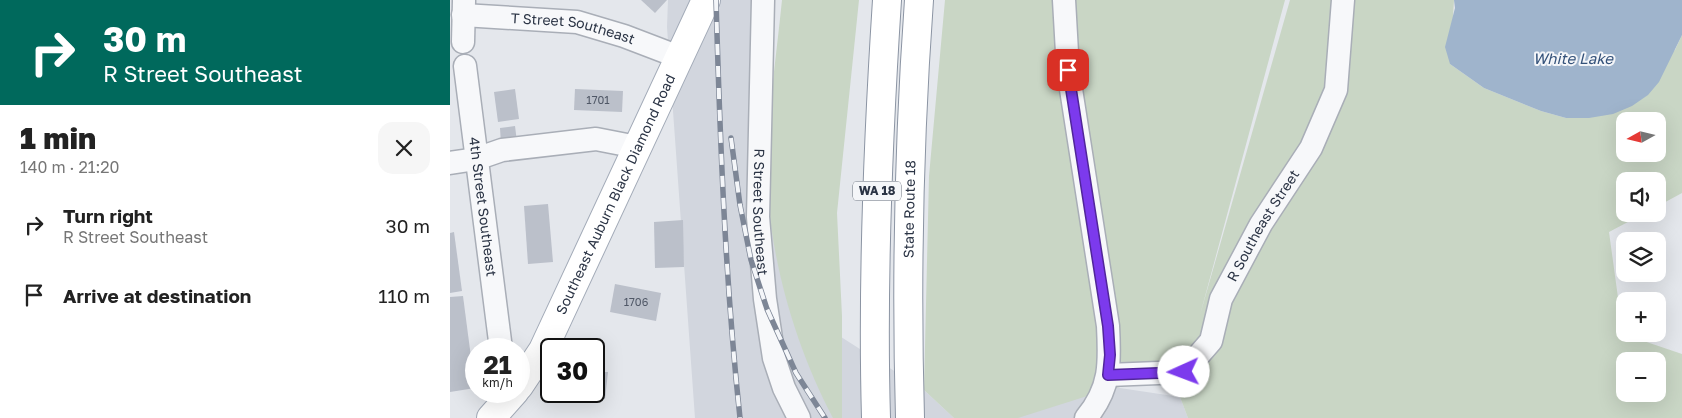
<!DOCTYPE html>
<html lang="en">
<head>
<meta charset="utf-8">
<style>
	body { margin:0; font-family:"Golos Text",sans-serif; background:#f6f6f6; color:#222; height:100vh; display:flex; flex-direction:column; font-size:19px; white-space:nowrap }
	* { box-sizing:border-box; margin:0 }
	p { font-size:16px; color:#767676 }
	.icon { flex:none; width:28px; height:28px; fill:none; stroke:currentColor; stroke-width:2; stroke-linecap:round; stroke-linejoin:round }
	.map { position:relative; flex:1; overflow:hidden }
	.drawer { display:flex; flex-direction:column; background:#fff; width:450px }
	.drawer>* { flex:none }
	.guide { background:#00695c; color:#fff; overflow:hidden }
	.needle { width:32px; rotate:262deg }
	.fabs { position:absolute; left:1166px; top:112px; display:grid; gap:10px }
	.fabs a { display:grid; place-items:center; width:50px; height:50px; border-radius:10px; background:#fff; box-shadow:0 5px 20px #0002; font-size:25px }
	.speed { position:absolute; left:15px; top:338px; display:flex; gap:10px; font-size:25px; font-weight:700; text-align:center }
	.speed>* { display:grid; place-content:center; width:65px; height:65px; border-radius:50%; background:#fff; box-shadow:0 5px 20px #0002; line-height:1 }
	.speed small { font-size:12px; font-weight:400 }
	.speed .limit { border:2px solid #111; border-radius:8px; background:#fff; color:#111 }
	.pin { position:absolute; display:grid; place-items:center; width:42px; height:42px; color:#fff; margin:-21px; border-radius:10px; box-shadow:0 2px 8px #0006 }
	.me { position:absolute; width:55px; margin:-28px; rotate:268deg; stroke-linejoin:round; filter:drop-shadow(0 0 4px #0008) }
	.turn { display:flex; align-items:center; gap:18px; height:105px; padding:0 20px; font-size:22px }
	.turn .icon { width:65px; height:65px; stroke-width:2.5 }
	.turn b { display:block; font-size:35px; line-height:42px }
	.round { display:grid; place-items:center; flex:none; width:52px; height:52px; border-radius:15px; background:#f6f6f6 }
	.summary { display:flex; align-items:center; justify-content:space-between; height:85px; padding:0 20px }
	h1 { font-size:30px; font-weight:800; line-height:38px }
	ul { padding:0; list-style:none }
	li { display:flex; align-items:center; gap:15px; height:70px; padding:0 20px }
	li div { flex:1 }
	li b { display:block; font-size:19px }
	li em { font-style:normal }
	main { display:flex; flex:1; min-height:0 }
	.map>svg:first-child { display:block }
	.built { fill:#d2d6de }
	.green { fill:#c9d6c5; fill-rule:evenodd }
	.water { fill:#9fb4cc }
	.building { fill:#bbc0ca }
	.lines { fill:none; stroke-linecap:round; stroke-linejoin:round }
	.minor-casing { stroke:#a9aeb7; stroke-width:25 }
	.major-casing { stroke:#a3abb8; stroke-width:30 }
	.highway-casing { stroke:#8b94a3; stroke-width:30 }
	.minor { stroke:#f7f8fa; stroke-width:22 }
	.major { stroke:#fff; stroke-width:28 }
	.highway { stroke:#fff; stroke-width:28 }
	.rail-casing { stroke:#7d8696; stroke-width:5.5 }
	.rail { stroke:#f4f6f9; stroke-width:4; stroke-dasharray:11; stroke-linecap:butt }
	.route-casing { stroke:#51269a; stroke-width:12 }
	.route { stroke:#7c3aed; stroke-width:9 }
	.labels { text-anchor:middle; stroke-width:4; stroke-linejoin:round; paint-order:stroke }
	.number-label { font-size:11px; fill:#4f5766 }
	.shield { fill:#f4f6f9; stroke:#676e7b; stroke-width:1 }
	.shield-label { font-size:12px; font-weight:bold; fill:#2b3445 }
	.street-label { font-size:14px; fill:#2b3445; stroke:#f4f6f9 }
	.water-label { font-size:15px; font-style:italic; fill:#34527a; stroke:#f4f6f9 }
</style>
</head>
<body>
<main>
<section class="drawer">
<div class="guide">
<div class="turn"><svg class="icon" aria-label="right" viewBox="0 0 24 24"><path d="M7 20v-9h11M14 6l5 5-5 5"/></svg><div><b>30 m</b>R Street Southeast</div></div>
</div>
<div class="summary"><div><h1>1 min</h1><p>140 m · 21:20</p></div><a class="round"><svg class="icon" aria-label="close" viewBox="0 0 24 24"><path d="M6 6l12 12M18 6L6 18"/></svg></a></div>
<ul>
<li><svg class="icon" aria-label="right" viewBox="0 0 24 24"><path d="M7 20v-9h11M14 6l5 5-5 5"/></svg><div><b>Turn right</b><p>R Street Southeast</p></div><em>30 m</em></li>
<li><svg class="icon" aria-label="arrive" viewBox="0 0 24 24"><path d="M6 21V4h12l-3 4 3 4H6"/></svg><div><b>Arrive at destination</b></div><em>110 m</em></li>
</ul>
</section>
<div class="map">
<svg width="1232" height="418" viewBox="0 0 1232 418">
	<rect width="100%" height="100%" fill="#e4e7ec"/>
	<!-- built -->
	<g class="built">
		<polygon points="218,0 309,0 309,108 363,319 474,390 504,418 245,418 217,27"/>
		<polygon points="623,381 730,397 738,418 550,418"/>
	</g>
	<!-- green -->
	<g class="green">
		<path d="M 332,0 L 409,0 L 387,213 L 392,316 L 392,418 L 383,418 C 339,334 312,231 317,136 C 317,121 320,106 322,91 C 325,60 329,30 332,0 Z"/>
		<path d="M 495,0 L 835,0 L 750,315 L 840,0 L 1004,0 L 1000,64 L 1034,88 L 1091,111 L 1116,118 L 1225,50 L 1232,35 L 1232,193 L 1208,206 L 1208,181 L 1175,181 L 1175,214 L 1193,214 L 1159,232 L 1173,334 L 1232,354 L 1232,418 L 738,418 L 730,397 L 734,372 L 653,391 L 568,418 L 504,418 L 474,390 L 479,176 ZM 1175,121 L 1208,121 L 1208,154 L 1175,154 ZM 1175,361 L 1208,361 L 1208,394 L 1175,394 Z"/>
	</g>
	<!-- water -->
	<polygon class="water" points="1004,0 1232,0 1232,35 1209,82 1198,95 1182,106 1163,114 1139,118 1116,118 1091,111 1034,88 1000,64 995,47 1005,8"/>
	<!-- building -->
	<g class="building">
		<polygon points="191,0 217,0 205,13"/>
		<polygon points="65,89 69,119 48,122 44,92"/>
		<polygon points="125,89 173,91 172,112 124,110"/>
		<polygon points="65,126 67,142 51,144 50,128"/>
		<polygon points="98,204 103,262 78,264 74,206"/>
		<polygon points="233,220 234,267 205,268 204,222"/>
		<polygon points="4,232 12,291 0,293 0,233"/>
		<polygon points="165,284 211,293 206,321 160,312"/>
		<polygon points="13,296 25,388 0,392 0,297"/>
		<polygon points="130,339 153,341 151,372 158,372 155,399 116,396 117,391 144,391 144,349 128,349"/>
	</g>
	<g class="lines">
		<defs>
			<g id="minor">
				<path id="s1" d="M 313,0 L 308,217 L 315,299 L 324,358 L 334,388 L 349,418"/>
				<path d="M 614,0 L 618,70 L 658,326 C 660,363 661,388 636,418"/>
				<path id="s2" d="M 13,15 L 127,22 L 174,36 L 229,57"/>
				<polyline points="13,42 14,1"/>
				<path id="s3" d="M 15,66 L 51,349"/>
				<polyline points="0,163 26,159 52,150 146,139 187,147"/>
				<path id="s4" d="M 658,375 L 734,372 L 761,341 L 771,299 L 811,224 L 861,148 L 886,90 L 893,0"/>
			</g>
			<g id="major">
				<path id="s5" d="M 69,386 L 93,350 L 256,0"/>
				<polyline points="41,418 65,391"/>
			</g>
			<g id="highway">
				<path d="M 426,418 C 422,279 428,139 437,0"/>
				<path id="s6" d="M 460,418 C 456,279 459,139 469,0"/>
			</g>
		</defs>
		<!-- minor casing -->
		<use href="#minor" class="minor-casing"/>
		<!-- major casing -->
		<use href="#major" class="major-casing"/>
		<!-- highway casing -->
		<use href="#highway" class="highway-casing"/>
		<!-- minor -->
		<use href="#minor" class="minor"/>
		<!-- major -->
		<use href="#major" class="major"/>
		<!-- highway -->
		<use href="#highway" class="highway"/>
		<defs>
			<g id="rail">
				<path d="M 266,0 C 270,140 275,279 290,418"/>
				<polyline points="281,138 290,205 301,260 317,309 346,373 375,418"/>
			</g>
		</defs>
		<!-- rail casing -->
		<use href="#rail" class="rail-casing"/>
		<!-- rail -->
		<use href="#rail" class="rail"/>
	</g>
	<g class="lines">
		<defs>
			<polyline id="route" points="618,70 658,326 660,355 658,375 734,372"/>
		</defs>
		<!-- route casing -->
		<use href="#route" class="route-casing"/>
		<!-- route -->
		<use href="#route" class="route"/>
	</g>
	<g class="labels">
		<!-- number labels -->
		<g class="number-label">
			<text x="148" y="104">1701</text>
			<text x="186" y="306">1706</text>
		</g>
		<!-- shield labels -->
		<rect class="shield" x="403" y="181.5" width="48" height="19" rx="4"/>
		<g class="shield-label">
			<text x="427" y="195">WA 18</text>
		</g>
		<!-- street labels -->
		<g class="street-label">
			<text dy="5" stroke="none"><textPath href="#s2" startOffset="111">T Street Southeast</textPath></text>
			<text dy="5" stroke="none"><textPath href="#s5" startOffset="215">Southeast Auburn Black Diamond Road</textPath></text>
			<text dy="5" stroke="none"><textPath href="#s3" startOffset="142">4th Street Southeast</textPath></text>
			<text dy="5" stroke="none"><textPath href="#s6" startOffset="209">State Route 18</textPath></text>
			<text dy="5" stroke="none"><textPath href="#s1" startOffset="212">R Street Southeast</textPath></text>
			<text dy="5" stroke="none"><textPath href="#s4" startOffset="245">R Southeast Street</textPath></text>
		</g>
		<!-- water labels -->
		<g class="water-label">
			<text x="1123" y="64">White Lake</text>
		</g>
	</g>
</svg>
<div class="fabs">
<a><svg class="needle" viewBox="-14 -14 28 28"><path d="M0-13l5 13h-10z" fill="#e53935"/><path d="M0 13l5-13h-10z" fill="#767676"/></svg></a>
<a><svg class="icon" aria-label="sound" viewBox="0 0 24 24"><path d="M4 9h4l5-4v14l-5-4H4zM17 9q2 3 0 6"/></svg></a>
<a><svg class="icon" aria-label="layers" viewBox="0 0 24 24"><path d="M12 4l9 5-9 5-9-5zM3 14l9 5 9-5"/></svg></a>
<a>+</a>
<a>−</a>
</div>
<div class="speed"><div>21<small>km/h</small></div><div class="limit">30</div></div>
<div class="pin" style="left:618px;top:70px;background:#d93025"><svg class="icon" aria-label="arrive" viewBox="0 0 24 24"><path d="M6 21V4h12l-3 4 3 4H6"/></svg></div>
<svg class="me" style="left:734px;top:372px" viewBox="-20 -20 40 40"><circle r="19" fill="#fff"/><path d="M0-13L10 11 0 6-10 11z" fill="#7c3aed"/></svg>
</div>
</main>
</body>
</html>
